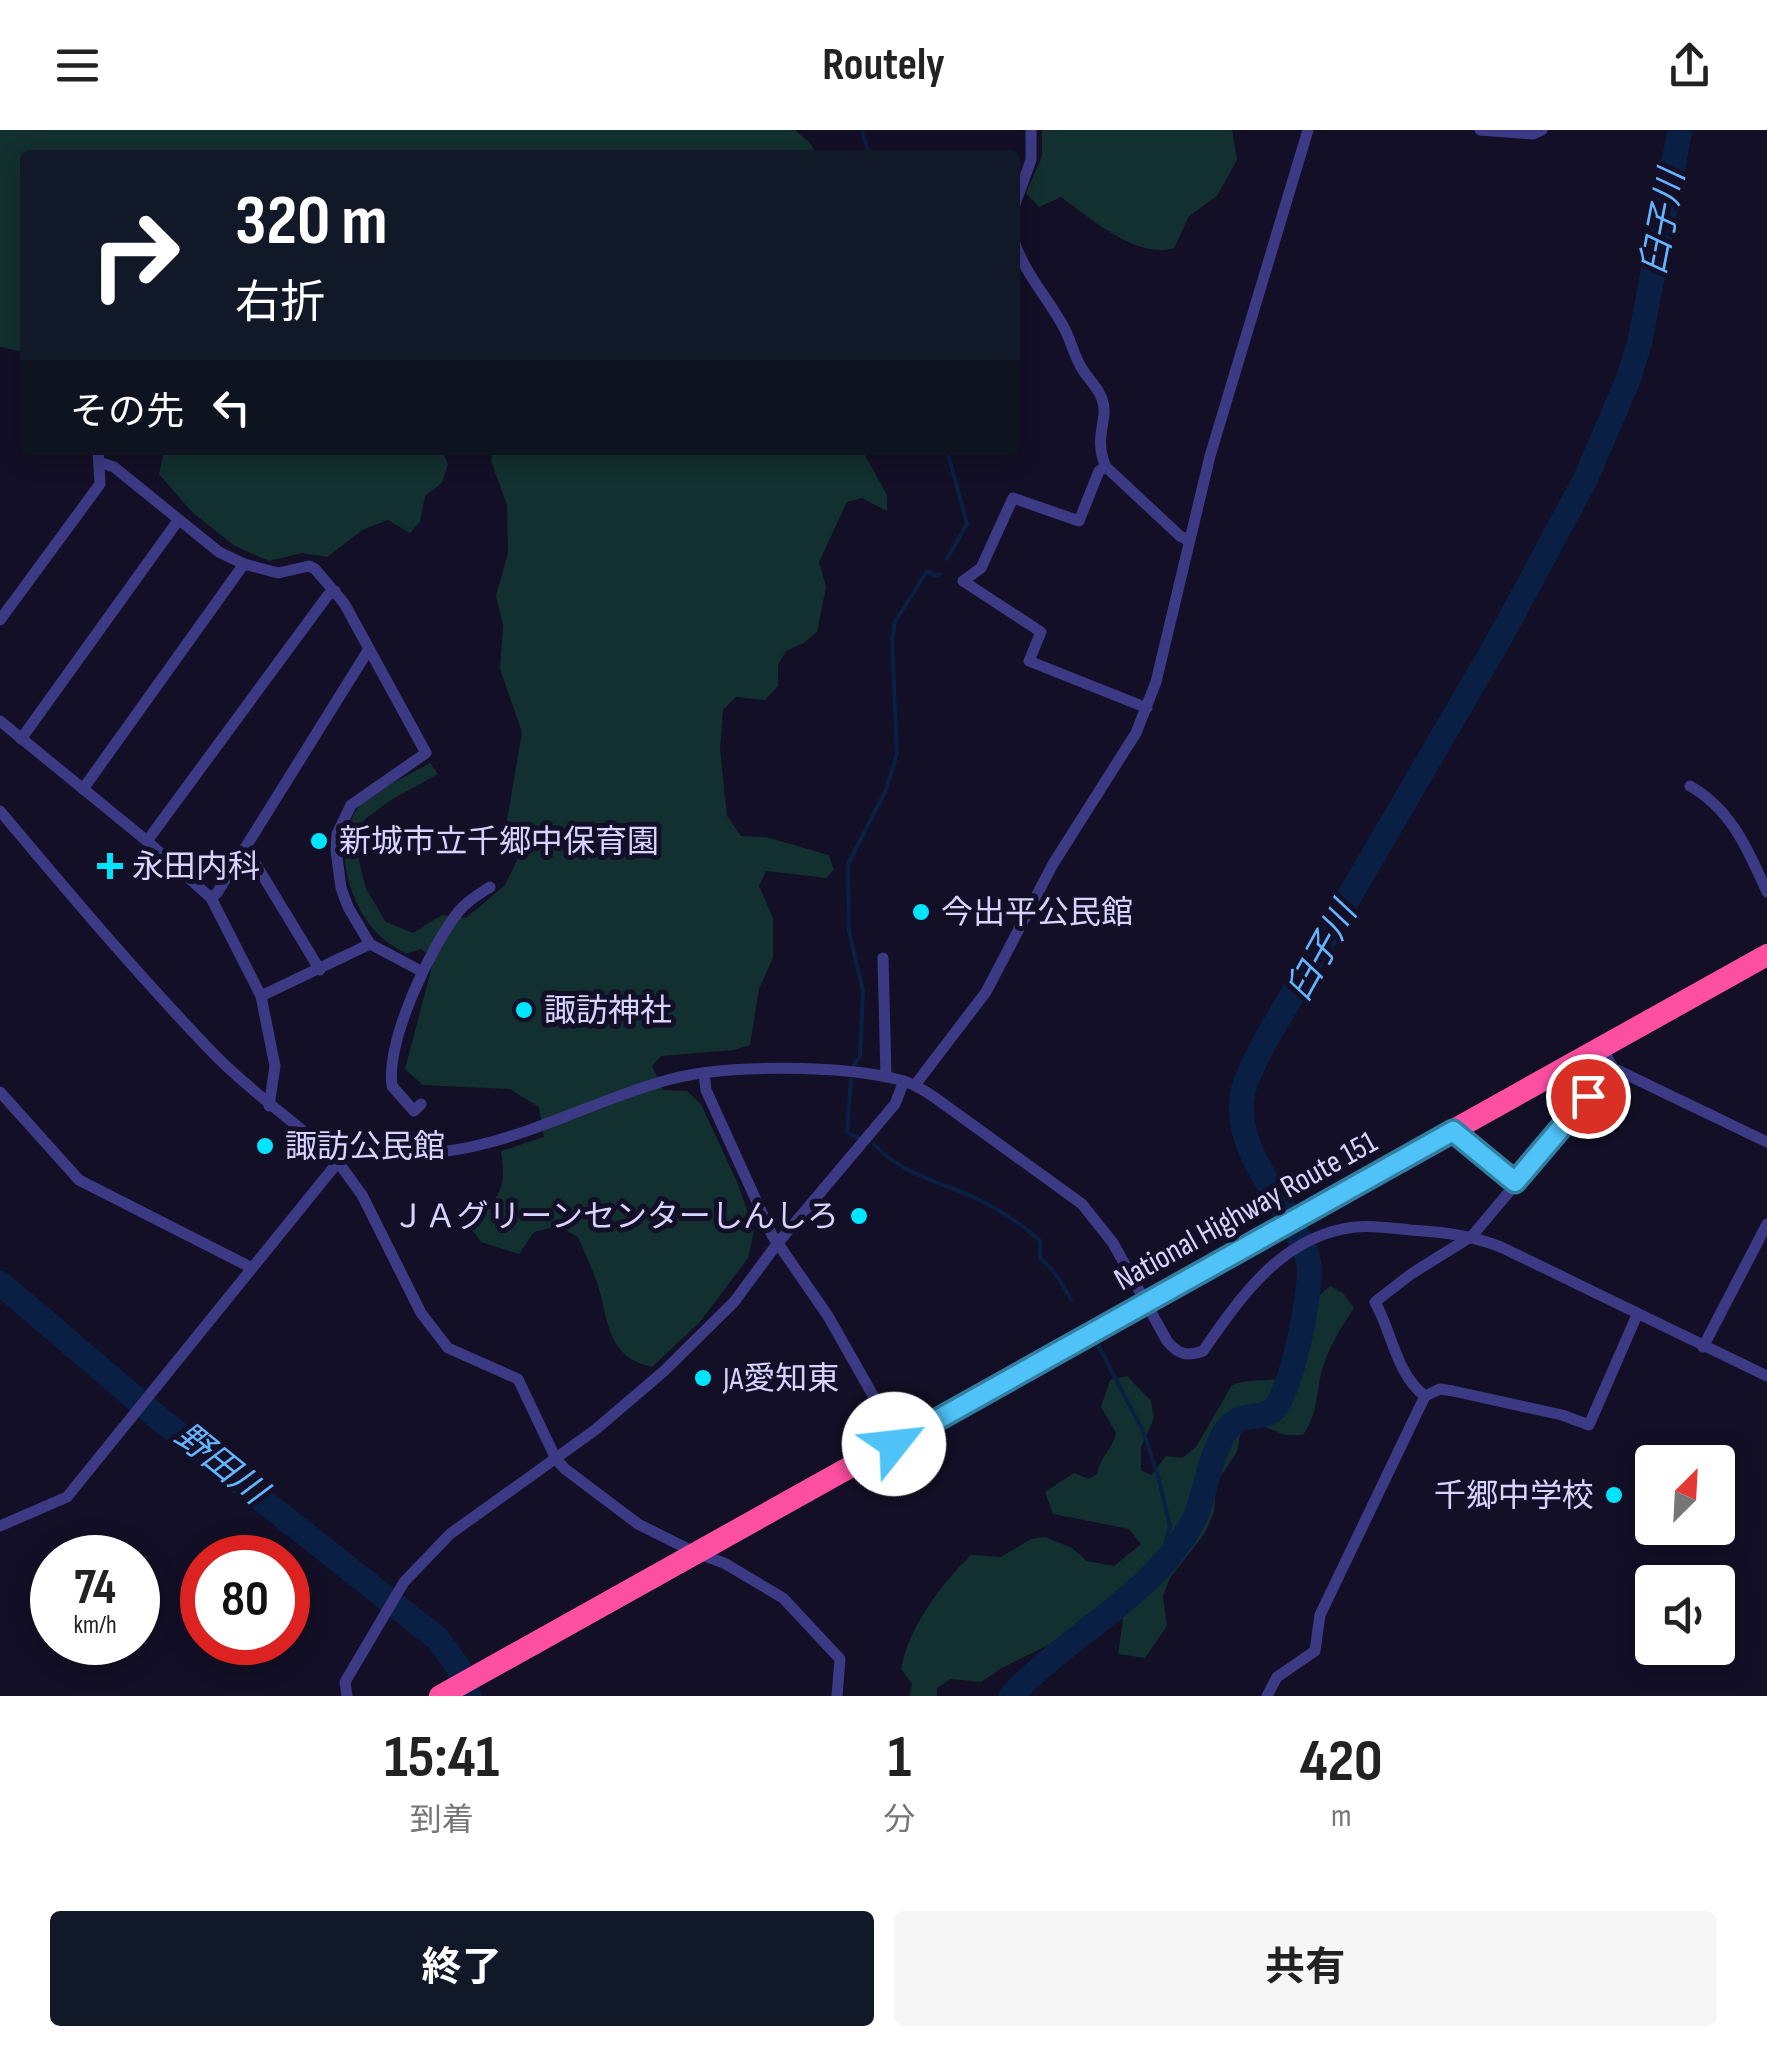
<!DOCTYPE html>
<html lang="ja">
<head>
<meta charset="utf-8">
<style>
	body { margin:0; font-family:"Sofia Sans Condensed","Noto Sans JP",sans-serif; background:#f6f6f6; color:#222; height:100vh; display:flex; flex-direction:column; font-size:38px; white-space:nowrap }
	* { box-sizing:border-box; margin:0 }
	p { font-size:32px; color:#767676 }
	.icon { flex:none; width:55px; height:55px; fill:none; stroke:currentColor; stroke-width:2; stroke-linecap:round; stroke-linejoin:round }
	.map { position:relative; height:1566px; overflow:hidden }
	.drawer { display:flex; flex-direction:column; background:#fff; flex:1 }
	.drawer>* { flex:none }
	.banner { position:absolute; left:20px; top:20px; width:1000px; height:305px; border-radius:10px; box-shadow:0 5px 25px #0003; background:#111827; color:#fff; overflow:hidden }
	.needle { width:65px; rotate:24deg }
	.controls { position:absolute; left:1635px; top:1315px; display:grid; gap:20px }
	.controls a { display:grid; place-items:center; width:100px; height:100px; border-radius:10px; background:#fff; box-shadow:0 5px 25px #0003; font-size:50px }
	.speed { position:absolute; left:30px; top:1405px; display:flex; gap:20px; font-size:50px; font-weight:700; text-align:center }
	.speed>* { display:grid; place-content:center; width:130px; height:130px; border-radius:50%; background:#fff; box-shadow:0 5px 25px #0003; line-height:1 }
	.speed small { font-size:25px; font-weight:400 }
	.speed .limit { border:15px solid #d22; background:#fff; color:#111 }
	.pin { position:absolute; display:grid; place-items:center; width:85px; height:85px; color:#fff; margin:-42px; border:5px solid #fff; border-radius:50%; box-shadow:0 2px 10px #0007 }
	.me { position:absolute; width:110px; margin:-55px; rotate:61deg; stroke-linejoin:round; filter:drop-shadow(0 0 8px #0008) }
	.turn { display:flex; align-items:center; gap:35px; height:210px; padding:0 50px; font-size:45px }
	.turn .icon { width:130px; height:130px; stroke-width:2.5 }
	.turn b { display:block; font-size:70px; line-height:85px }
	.then { display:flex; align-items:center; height:95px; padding:0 50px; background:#0003; gap:20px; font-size:38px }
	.eta { display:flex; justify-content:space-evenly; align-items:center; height:170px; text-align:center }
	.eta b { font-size:60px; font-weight:700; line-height:70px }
	.primary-button { display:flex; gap:20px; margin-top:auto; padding:20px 50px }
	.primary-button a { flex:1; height:115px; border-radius:10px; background:#111827; color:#fff; font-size:40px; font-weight:700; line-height:115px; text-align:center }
	.primary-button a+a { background:#f6f6f6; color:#222 }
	header { display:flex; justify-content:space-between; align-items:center; height:130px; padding:0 50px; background:#fff; font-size:45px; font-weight:700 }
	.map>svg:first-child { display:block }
	.green { fill:#12302f }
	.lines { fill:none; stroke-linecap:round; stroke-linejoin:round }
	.stream { stroke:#0a1f44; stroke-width:4 }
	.river { stroke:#0a1f44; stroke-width:25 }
	.street { stroke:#3d3a85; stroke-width:11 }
	.highway { stroke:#ff4fa3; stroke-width:22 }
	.route-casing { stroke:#337fa1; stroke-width:25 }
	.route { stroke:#4fc3f7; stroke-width:18 }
	.poi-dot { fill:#00e5ff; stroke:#130f26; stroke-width:4 }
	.labels { text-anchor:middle; stroke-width:10; stroke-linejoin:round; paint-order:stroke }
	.poi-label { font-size:32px; fill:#d9d4ff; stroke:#130f26; text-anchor:start }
	.street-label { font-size:32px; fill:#d9d4ff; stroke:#130f26 }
	.water-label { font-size:35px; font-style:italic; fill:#62b6ff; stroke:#130f26 }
</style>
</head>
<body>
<header><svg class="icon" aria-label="menu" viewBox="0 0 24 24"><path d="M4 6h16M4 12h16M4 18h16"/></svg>Routely<svg class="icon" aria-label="share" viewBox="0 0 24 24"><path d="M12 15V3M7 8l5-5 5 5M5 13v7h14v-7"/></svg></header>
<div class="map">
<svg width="1767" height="1566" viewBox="0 0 1767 1566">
	<rect width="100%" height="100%" fill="#130f26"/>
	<!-- green -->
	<g class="green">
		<polygon points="0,0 795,0 810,13 818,25 25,25 25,222 0,217"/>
		<path d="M 1042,0 L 1232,0 L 1237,30 L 1217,66 L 1189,86 L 1174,118 C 1138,130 1090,88 1061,67 L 1039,77 L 1026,63 L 1042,26 Z"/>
		<polygon points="168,320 442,320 448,334 442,353 425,366 420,392 410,403 388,390 364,399 327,427 302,423 269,431 235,416 193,383 159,344 163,325"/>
		<path d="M 492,320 L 862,320 L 887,365 L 887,381 L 862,368 L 847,372 L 819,432 L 826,457 L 817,502 L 804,513 L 786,521 L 778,535 L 778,556 L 765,570 L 736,567 L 723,580 L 720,619 L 727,686 L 741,706 L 766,707 L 829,725 L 834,740 L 826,748 L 766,741 L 759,756 L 773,788 L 773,828 L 759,859 L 750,915 L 734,920 L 661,926 L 652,936 L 663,960 L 687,961 L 701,974 L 738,1054 L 754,1101 L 748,1128 L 700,1192 L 652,1237 C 612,1228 609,1200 601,1166 C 596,1146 586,1126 578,1107 L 558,1096 L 534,1102 L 519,1124 L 481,1112 L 468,1094 C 499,1066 507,1064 501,1021 L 544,1007 L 539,977 L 510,959 L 423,955 L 405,939 L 434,829 L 421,819 L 406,824 C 397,818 387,813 380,806 C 349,777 331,715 358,678 C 369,663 413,643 430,633 L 438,644 L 391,670 L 365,689 L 358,727 L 366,759 L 386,792 L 413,803 L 442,785 L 466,788 L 505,755 L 520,724 L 506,696 L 522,602 L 500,539 L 503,495 L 496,466 L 508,423 L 507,375 L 491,331 Z"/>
		<path d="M 1330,1156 L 1343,1163 L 1354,1178 C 1340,1199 1327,1220 1321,1244 C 1316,1267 1317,1285 1303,1305 L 1285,1305 L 1253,1292 L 1241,1300 L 1237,1322 L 1216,1353 L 1214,1382 L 1205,1403 L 1170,1448 L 1163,1466 L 1167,1496 L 1145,1528 L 1118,1524 L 1123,1489 L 1105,1479 L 1073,1503 L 1002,1538 L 981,1552 L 951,1549 L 937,1558 L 937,1566 L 910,1566 L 912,1554 L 901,1539 C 908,1498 942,1453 971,1425 L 1001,1427 L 1031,1409 L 1045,1407 L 1072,1418 L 1087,1431 L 1114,1436 L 1141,1414 L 1129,1399 L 1053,1384 L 1045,1362 L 1074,1343 L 1089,1349 L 1097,1344 C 1100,1327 1112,1320 1116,1303 L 1101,1277 L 1110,1250 L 1127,1246 L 1151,1271 L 1154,1288 L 1141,1317 L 1141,1340 L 1151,1345 L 1166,1326 L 1182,1328 L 1196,1317 L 1232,1255 C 1254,1247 1273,1253 1295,1246 L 1314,1170 Z"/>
	</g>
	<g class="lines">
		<!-- stream -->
		<g class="stream">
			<polyline points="862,0 869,25"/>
			<polyline points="947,320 967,394 947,429"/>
			<polyline points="853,937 860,926 863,861 849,801 848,734 886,660 897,624 892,510 895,492 927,441 935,446 939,444"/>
			<polyline points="851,950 847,1003 859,1008"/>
			<path d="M 874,1014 C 903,1047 946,1052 983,1072 C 1003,1082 1024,1096 1040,1111 L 1040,1128 L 1055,1143 L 1071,1169"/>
			<polyline points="1096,1211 1144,1303 1159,1350 1170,1396 1160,1436"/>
		</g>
		<!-- river -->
		<g class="river">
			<polyline points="0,1153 156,1286 438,1509 458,1537 469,1566"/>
			<path d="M 1011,1566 C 1056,1518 1115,1485 1160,1437 C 1174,1422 1191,1399 1198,1380 C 1207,1354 1210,1325 1226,1301 C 1241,1280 1257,1291 1272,1281 C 1291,1267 1312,1160 1309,1136 C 1307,1118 1296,1102 1288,1087 C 1267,1049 1233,1008 1243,961 C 1247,945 1257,928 1264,913 L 1501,506 L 1585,350 L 1628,250 L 1640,211 L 1680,0"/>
		</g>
		<!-- street -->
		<g class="street">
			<polyline points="1480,0 1533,4 1542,0"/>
			<polyline points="1015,74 1031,30 1031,0"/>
			<path d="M 1015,114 C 1028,148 1045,164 1062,194 C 1070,207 1073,223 1081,237 C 1087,248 1098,257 1102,269 C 1110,290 1092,306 1106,337 L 1180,406 L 1188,410"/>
			<polyline points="99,332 114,337 219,422 244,434 278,443 309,436 315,439 344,473 426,623 351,675 337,704 336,720 341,758 348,777 370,814 421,841"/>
			<polyline points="1106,337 1099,341 1079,391 1013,368 981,438 963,451 1041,502 1029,531 1147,578"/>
			<polyline points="0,490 100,354 98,320"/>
			<polyline points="0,591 147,711 211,768 261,866 275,936 269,976"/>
			<polyline points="21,609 177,392"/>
			<path d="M 1690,656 C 1732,680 1748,720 1767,762"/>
			<polyline points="83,659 244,434"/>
			<path d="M 0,681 C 68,762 138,845 212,922 C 251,963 298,993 338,1032 L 346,1027 C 391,1025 439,1026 483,1014 C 548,998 607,966 671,949 C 728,934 843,935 900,950 C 913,953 923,960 934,967 L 1082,1074 L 1113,1113 L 1167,1211 C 1178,1224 1186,1227 1203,1221 C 1241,1166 1283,1105 1355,1097 C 1373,1095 1392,1098 1410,1100 C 1442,1102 1470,1105 1501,1117 L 1767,1246"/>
			<polyline points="147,711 328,465 335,461"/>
			<polyline points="244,719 249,723 320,840"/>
			<polyline points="211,768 217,763 369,519"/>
			<polyline points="883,828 886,947"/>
			<polyline points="261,866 370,814"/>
			<polyline points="1602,918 1613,938 1767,1012"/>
			<polyline points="704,943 706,960 772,1105 828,1186 875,1269 863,1288 863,1330"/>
			<polyline points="915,955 986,862 1053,734 1136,603 1156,552 1210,326 1308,0"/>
			<polyline points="0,962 79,1050 252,1138"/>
			<path d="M 421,974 L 414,981 L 392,956 C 386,911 430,817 459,781 C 467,771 479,764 490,757"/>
			<polyline points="1453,1001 1515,1052"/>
			<polyline points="1703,1217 1767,1094"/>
			<path d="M 1425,1266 C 1396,1244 1392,1202 1375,1172 L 1411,1144 L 1472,1106 L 1613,938"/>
			<polyline points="0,1396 67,1367 338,1032 362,1065 421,1183 448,1218 518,1249 556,1329 565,1339 638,1394 694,1422 724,1433 783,1468 840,1529 837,1566"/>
			<polyline points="347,1566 345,1552 404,1452 450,1404 595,1300 663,1242 734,1172 777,1114 895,974 904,951"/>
			<polyline points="1267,1566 1277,1547 1315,1521 1320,1485 1425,1266 1440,1259 1453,1261 1562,1285 1589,1295 1637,1185"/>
		</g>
		<!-- highway -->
		<polyline class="highway" points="440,1566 1767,825"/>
	</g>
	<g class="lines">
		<defs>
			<polyline id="route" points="894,1314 1453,1001 1515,1052 1588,966"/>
		</defs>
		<!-- route casing -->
		<use href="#route" class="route-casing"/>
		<!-- route -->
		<use href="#route" class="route"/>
	</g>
	<!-- markers -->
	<g class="poi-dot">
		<circle cx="319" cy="711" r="10"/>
		<path d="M105 721h10v10h10v10h-10v10h-10v-10h-10v-10h10z"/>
		<circle cx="921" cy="782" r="10"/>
		<circle cx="524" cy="880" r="10"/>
		<circle cx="265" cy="1016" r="10"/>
		<circle cx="859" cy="1086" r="10"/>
		<circle cx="703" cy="1248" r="10"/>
		<circle cx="1614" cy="1365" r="10"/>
	</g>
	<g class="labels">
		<!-- poi labels -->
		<g class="poi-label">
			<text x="339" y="722">新城市立千郷中保育園</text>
			<text x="132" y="747">永田内科</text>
			<text x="941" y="793">今出平公民館</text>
			<text x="544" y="891">諏訪神社</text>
			<text x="285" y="1027">諏訪公民館</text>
			<text x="839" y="1097" text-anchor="end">ＪＡグリーンセンターしんしろ</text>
			<text x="723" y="1259">JA愛知東</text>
			<text x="1594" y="1376" text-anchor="end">千郷中学校</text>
		</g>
		<!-- street labels -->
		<g class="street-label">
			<text transform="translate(1245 1080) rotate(-29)" y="11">National Highway Route 151</text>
		</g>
		<!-- water labels -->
		<g class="water-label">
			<text transform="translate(1662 92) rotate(-79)" y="12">臼子川</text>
			<text transform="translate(1321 821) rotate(-61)" y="12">臼子川</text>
			<text transform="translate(221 1333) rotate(39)" y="12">野田川</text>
		</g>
	</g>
</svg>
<div class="controls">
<a><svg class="needle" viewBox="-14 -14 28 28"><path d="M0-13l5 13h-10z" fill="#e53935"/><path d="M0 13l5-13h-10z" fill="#767676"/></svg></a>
<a><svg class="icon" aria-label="sound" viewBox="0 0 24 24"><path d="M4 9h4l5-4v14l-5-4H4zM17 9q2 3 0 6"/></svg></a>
</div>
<div class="speed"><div>74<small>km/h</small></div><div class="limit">80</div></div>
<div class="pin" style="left:1588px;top:966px;background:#d93025"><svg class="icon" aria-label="arrive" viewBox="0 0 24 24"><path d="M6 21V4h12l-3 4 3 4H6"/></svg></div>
<svg class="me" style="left:894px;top:1314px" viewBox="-20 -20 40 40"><circle r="19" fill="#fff"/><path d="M0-13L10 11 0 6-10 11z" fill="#4fc3f7"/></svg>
<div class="banner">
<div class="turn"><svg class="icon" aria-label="right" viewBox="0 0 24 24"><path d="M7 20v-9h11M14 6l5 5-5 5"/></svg><div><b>320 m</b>右折</div></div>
<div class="then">その先<svg class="icon" aria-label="left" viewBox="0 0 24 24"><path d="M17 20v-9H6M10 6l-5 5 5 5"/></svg></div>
</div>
</div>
<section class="drawer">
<div class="eta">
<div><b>15:41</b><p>到着</p></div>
<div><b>1</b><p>分</p></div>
<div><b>420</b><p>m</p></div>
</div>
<div class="primary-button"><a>終了</a><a>共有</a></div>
</section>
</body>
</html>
